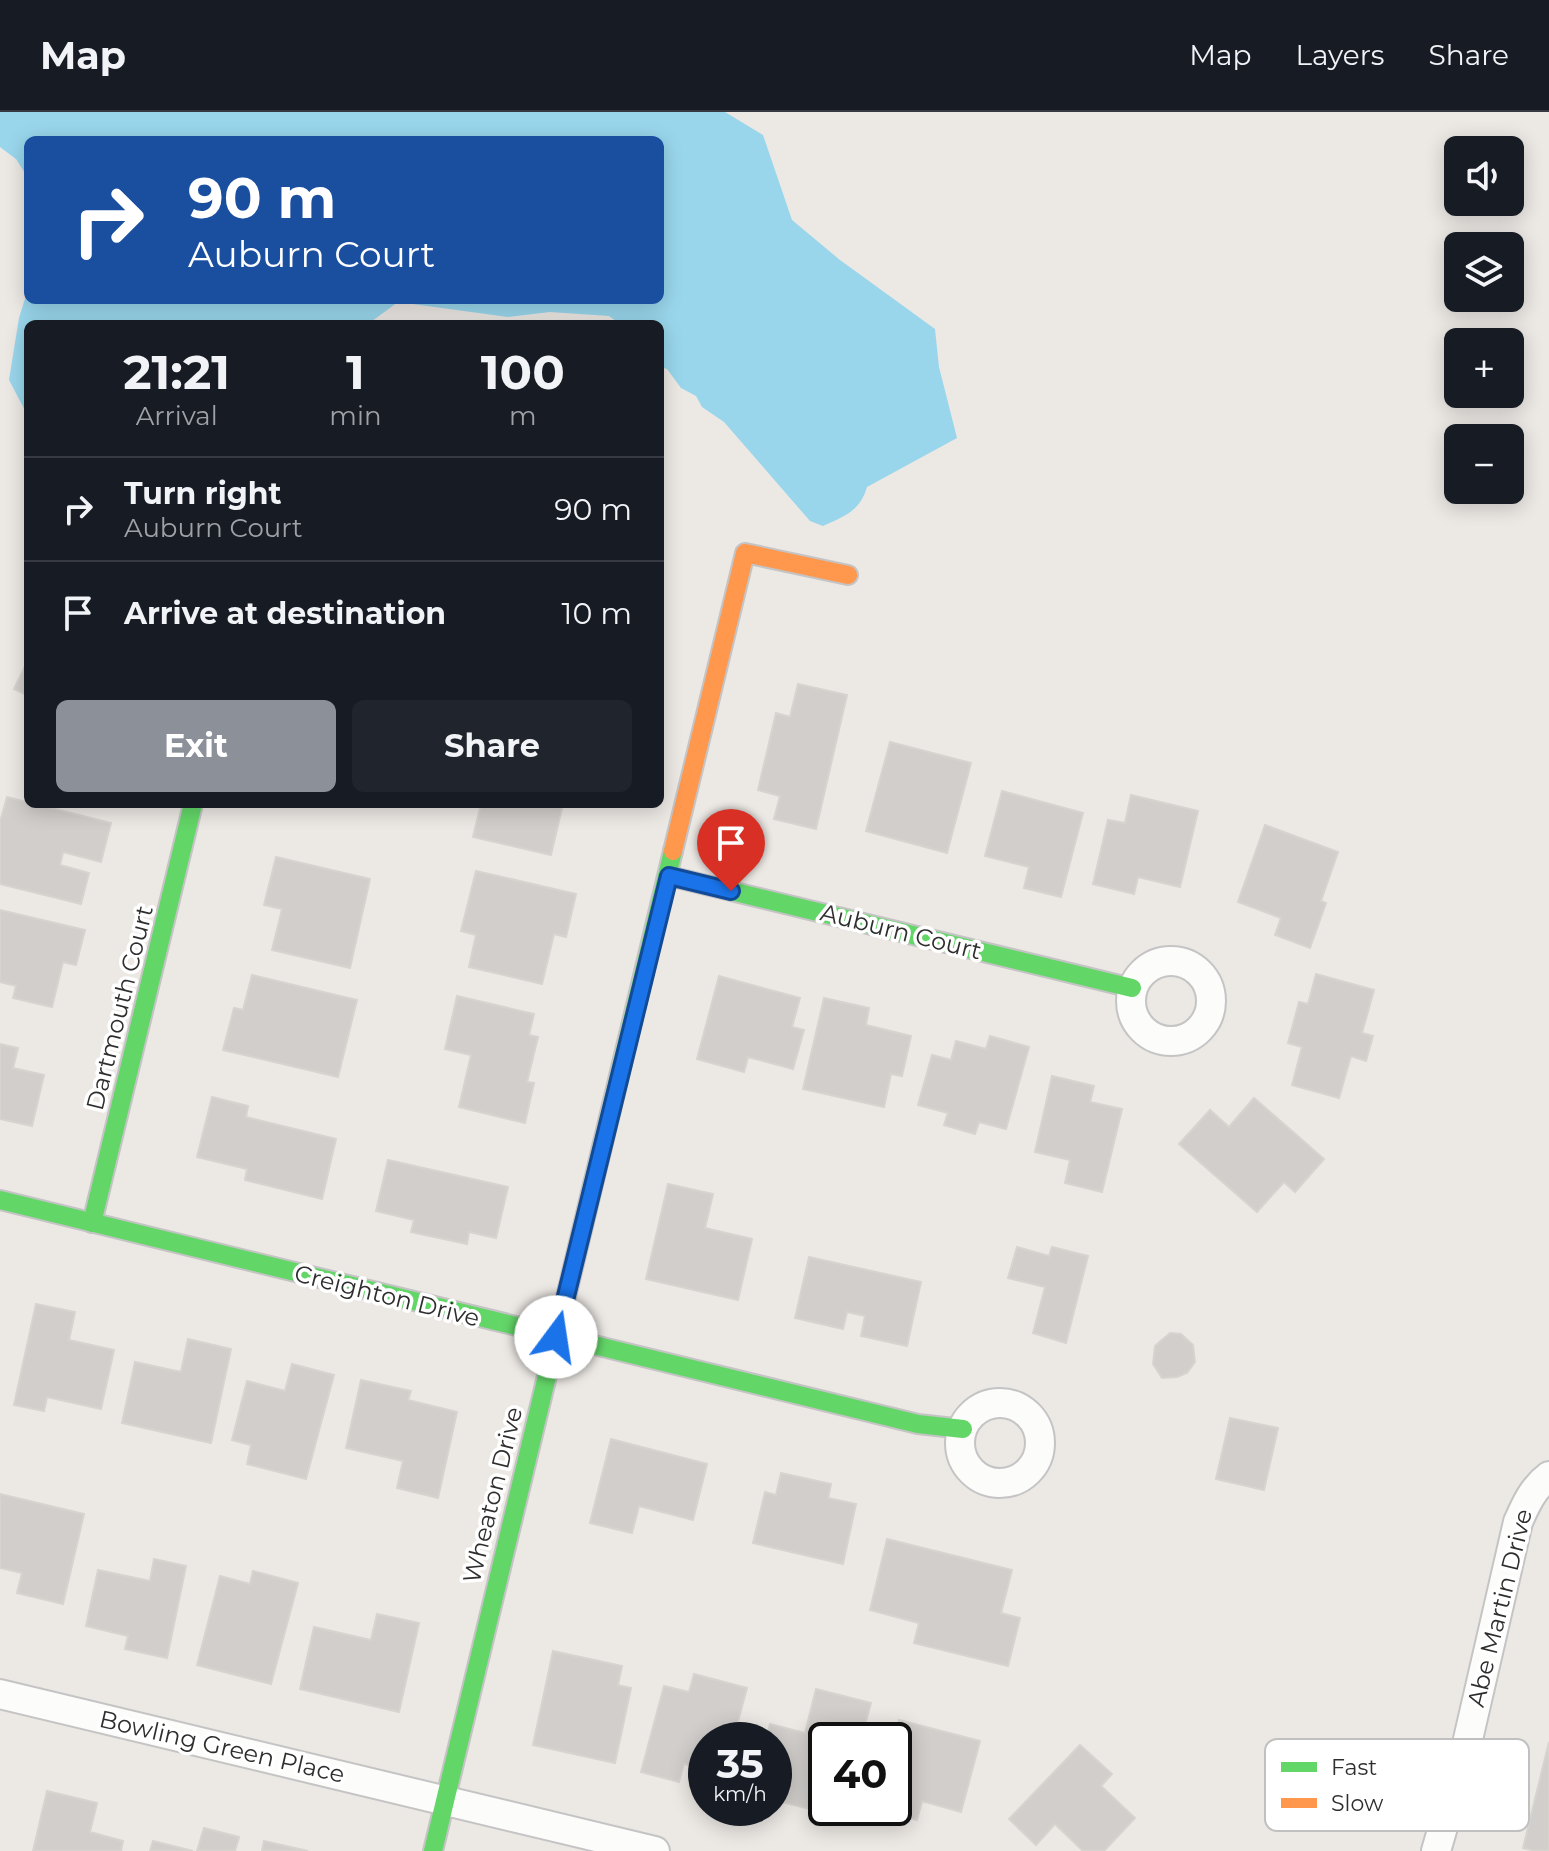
<!DOCTYPE html>
<html lang="en">
<head>
<meta charset="utf-8">
<style>
	body { margin:0; font-family:Montserrat,sans-serif; background:#20242c; color:#f1f3f6; height:100vh; display:flex; flex-direction:column; font-size:30px; white-space:nowrap }
	* { box-sizing:border-box; margin:0 }
	p { font-size:26px; color:#9ea1a6 }
	.icon { flex:none; width:44px; height:44px; fill:none; stroke:currentColor; stroke-width:2; stroke-linecap:round; stroke-linejoin:round }
	.map { position:relative; flex:1; overflow:hidden }
	.panel { position:absolute; left:24px; top:208px; width:640px; height:488px; display:flex; flex-direction:column; background:#171b24; border-radius:12px; box-shadow:0 4px 20px #0003 }
	.panel>* { flex:none }
	.guide { position:absolute; left:24px; top:24px; width:640px; height:168px; border-radius:12px; box-shadow:0 4px 20px #0003; background:#1a4fa0; color:#fff; overflow:hidden }
	.tools { position:absolute; left:1444px; top:24px; display:grid; gap:16px }
	.tools a { display:grid; place-items:center; width:80px; height:80px; border-radius:12px; background:#171b24; box-shadow:0 4px 20px #0003; font-size:40px }
	.speed { position:absolute; left:688px; top:1610px; display:flex; gap:16px; font-size:40px; font-weight:700; text-align:center }
	.speed>* { display:grid; place-content:center; width:104px; height:104px; border-radius:50%; background:#171b24; box-shadow:0 4px 20px #0003; line-height:1 }
	.speed small { font-size:20px; font-weight:400 }
	.speed .limit { border:4px solid #111; border-radius:12px; background:#fff; color:#111 }
	.pin { position:absolute; display:grid; place-items:center; width:68px; height:68px; color:#fff; margin:-82px -34px; border-radius:50% 50% 50% 0; rotate:-45deg; box-shadow:0 0 8px #0007 }
	.pin .icon { rotate:45deg }
	.me { position:absolute; width:88px; margin:-44px; rotate:14deg; stroke-linejoin:round; filter:drop-shadow(0 0 6px #0008) }
	.turn { display:flex; align-items:center; gap:28px; height:168px; padding:0 32px; font-size:36px }
	.turn .icon { width:104px; height:104px; stroke-width:2.5 }
	.turn b { display:block; font-size:56px; line-height:68px }
	.eta { display:flex; justify-content:space-evenly; align-items:center; height:136px; text-align:center }
	.eta b { font-size:48px; font-weight:700; line-height:56px }
	.button { display:flex; gap:16px; margin-top:auto; padding:16px 32px }
	.button a { flex:1; height:92px; border-radius:12px; background:#8c9099; color:#fff; font-size:32px; font-weight:700; line-height:92px; text-align:center }
	.button a+a { background:#20242c; color:#f1f3f6 }
	ul { padding:0; list-style:none }
	li { display:flex; align-items:center; gap:24px; height:104px; padding:0 32px; border-top:2px solid #363941 }
	li div { flex:1 }
	li b { display:block; font-size:30px }
	li em { font-style:normal }
	header { display:flex; align-items:center; gap:48px; box-sizing:border-box; height:112px; padding:0 40px; background:#171b24; border-bottom:2px solid #363941 }
	header strong { font-size:38px }
	nav { display:flex; gap:44px; margin-inline-start:auto; font-size:28px }
	.map>svg:first-child { display:block }
	.water { fill:#99d6ec }
	.building { fill:#d1cecb; stroke:#d7d4d0; stroke-width:2 }
	.lines { fill:none; stroke-linecap:round; stroke-linejoin:round }
	.street-casing { stroke:#c5c4c5; stroke-width:32 }
	.fast-casing { stroke:#c5c4c5; stroke-width:22 }
	.slow-casing { stroke:#c5c4c5; stroke-width:22 }
	.street { stroke:#fcfcfb; stroke-width:28 }
	.fast { stroke:#63d668; stroke-width:18 }
	.slow { stroke:#ff974d; stroke-width:18 }
	.route-casing { stroke:#114b97; stroke-width:20 }
	.route { stroke:#1a73e8; stroke-width:14 }
	.labels { text-anchor:middle; stroke-width:7; stroke-linejoin:round; paint-order:stroke }
	.street-label { font-size:24px; fill:#2e2e2e; stroke:#fff }
	.key { fill:#fff; stroke:#c0c0c0; stroke-width:2 }
	.key-label { font-size:22px; fill:#2e2e2e }
</style>
</head>
<body>
<header>
<strong>Map</strong>
<nav><a>Map</a><a>Layers</a><a>Share</a></nav>
</header>
<div class="map">
<svg width="1549" height="1739" viewBox="0 0 1549 1739">
	<rect width="100%" height="100%" fill="#ece8e4"/>
	<!-- water -->
	<path class="water" d="M 0,0 L 725,0 L 763,23 L 792,108 L 840,148 L 935,217 L 939,255 L 957,326 L 867,375 C 860,399 845,404 823,414 L 810,409 L 724,310 L 702,295 L 696,284 L 681,276 L 667,257 L 660,255 L 660,212 L 620,212 L 609,204 L 550,200 L 508,205 L 398,190 L 368,212 L 28,212 L 28,304 L 9,268 L 19,206 L 28,177 L 28,188 L 660,188 L 660,28 L 28,28 L 28,66 L 16,47 L 0,35 Z"/>
	<!-- building -->
	<g class="building">
		<polygon points="28,548 28,584 14,577"/>
		<polygon points="798,572 847,583 816,717 774,707 780,684 758,678 776,601 790,605"/>
		<polygon points="890,630 971,651 947,741 866,719"/>
		<polygon points="1002,679 1083,701 1061,785 1024,776 1029,755 985,744"/>
		<polygon points="1131,683 1198,699 1180,775 1138,765 1134,782 1093,772 1108,708 1125,711"/>
		<polygon points="7,685 111,711 101,750 63,740 60,753 89,761 81,792 0,772 0,710"/>
		<polygon points="481,692 563,692 551,743 473,725"/>
		<polygon points="1265,713 1338,740 1321,789 1326,791 1310,836 1275,823 1281,806 1238,790"/>
		<polygon points="276,745 370,767 350,856 272,838 282,797 264,793"/>
		<polygon points="476,759 576,782 566,825 554,822 542,872 469,855 476,823 461,819"/>
		<polygon points="0,798 85,818 76,853 63,850 52,895 13,886 16,874 0,870"/>
		<polygon points="1316,862 1374,878 1362,921 1373,924 1366,949 1351,944 1339,986 1292,973 1302,935 1288,931 1299,890 1308,892"/>
		<polygon points="252,863 357,888 338,965 223,938 234,896 243,898"/>
		<polygon points="719,864 800,886 792,915 804,918 793,957 748,945 744,960 697,947"/>
		<polygon points="457,884 534,902 529,923 538,925 527,970 534,971 525,1011 459,995 471,943 445,937"/>
		<polygon points="824,886 869,896 866,913 911,924 902,964 891,962 884,995 803,977"/>
		<polygon points="990,924 1029,935 1006,1017 979,1010 975,1022 944,1013 948,1001 918,993 932,943 951,948 956,929 986,937"/>
		<polygon points="0,932 18,936 13,956 44,963 32,1014 0,1007"/>
		<polygon points="1052,964 1094,974 1090,990 1122,997 1102,1080 1065,1071 1070,1048 1035,1040"/>
		<polygon points="212,985 248,994 246,1005 336,1027 322,1087 245,1068 247,1057 197,1045"/>
		<polygon points="1254,986 1324,1047 1295,1080 1284,1070 1257,1100 1179,1032 1210,998 1229,1015"/>
		<polygon points="388,1048 508,1075 496,1126 469,1120 467,1132 411,1120 414,1108 376,1099"/>
		<polygon points="668,1072 713,1082 705,1116 752,1127 738,1188 646,1167"/>
		<polygon points="1017,1135 1049,1144 1052,1135 1088,1144 1066,1231 1033,1221 1045,1175 1008,1166"/>
		<polygon points="809,1145 921,1170 907,1234 861,1224 865,1204 847,1200 843,1217 795,1206"/>
		<polygon points="36,1192 75,1200 69,1228 114,1238 101,1297 47,1285 44,1299 14,1293"/>
		<polygon points="1170,1221 1181,1222 1193,1233 1195,1250 1187,1261 1177,1265 1162,1266 1153,1252 1155,1234"/>
		<polygon points="188,1227 231,1237 211,1331 122,1311 135,1250 181,1260"/>
		<polygon points="292,1252 334,1263 306,1367 247,1352 251,1333 232,1328 247,1269 285,1279"/>
		<polygon points="361,1268 411,1279 408,1288 457,1300 438,1386 397,1376 403,1349 346,1336"/>
		<polygon points="1230,1306 1278,1316 1264,1378 1216,1367"/>
		<polygon points="611,1327 707,1352 693,1408 639,1394 632,1421 590,1411"/>
		<polygon points="781,1361 831,1372 828,1386 856,1392 843,1452 753,1431 765,1380 776,1383"/>
		<polygon points="0,1382 84,1402 63,1492 17,1481 22,1461 0,1456"/>
		<polygon points="887,1427 1012,1458 1001,1501 1020,1506 1008,1554 914,1531 919,1511 870,1498"/>
		<polygon points="154,1447 186,1454 167,1546 125,1537 128,1524 86,1514 98,1458 150,1469"/>
		<polygon points="253,1459 298,1471 271,1572 197,1553 220,1464 250,1472"/>
		<polygon points="377,1502 419,1511 399,1600 300,1577 314,1515 371,1528"/>
		<polygon points="553,1539 622,1554 618,1573 631,1576 615,1651 533,1633"/>
		<polygon points="694,1562 747,1576 733,1628 706,1628 706,1657 684,1652 679,1670 641,1660 664,1574 689,1580"/>
		<polygon points="816,1577 871,1591 861,1628 826,1628 826,1696 844,1696 842,1705 774,1688 774,1628 766,1628 770,1612 805,1621"/>
		<polygon points="899,1608 980,1629 961,1700 922,1689 917,1708 876,1697 894,1696 894,1628"/>
		<polygon points="1549,1630 1549,1739 1535,1739 1523,1736"/>
		<polygon points="1080,1633 1112,1662 1101,1674 1135,1706 1104,1739 1083,1739 1055,1712 1036,1733 1009,1707"/>
		<polygon points="47,1679 97,1691 90,1720 123,1729 121,1739 33,1739"/>
		<polygon points="204,1716 239,1725 235,1739 197,1739"/>
		<polygon points="153,1729 193,1739 150,1739"/>
		<polygon points="264,1729 308,1739 262,1739"/>
	</g>
	<g class="lines">
		<defs>
			<g id="street">
				<circle cx="1171" cy="889" r="40"/>
				<circle cx="1000" cy="1331" r="40"/>
				<polyline points="0,1582 655,1739"/>
				<path d="M 1436,1739 L 1466,1636 L 1518,1410 C 1526,1392 1533,1376 1549,1364"/>
			</g>
			<g id="fast">
				<polyline points="669,764 1132,876"/>
				<polyline points="0,1088 918,1312 963,1317"/>
				<polyline points="92,1111 193,692"/>
				<polyline points="433,1739 673,739"/>
			</g>
			<polyline id="slow" points="673,739 745,441 848,463"/>
		</defs>
		<!-- street casing -->
		<use href="#street" class="street-casing"/>
		<!-- fast casing -->
		<use href="#fast" class="fast-casing"/>
		<!-- slow casing -->
		<use href="#slow" class="slow-casing"/>
		<!-- street -->
		<use href="#street" class="street"/>
		<!-- fast -->
		<use href="#fast" class="fast"/>
		<!-- slow -->
		<use href="#slow" class="slow"/>
	</g>
	<g class="lines">
		<defs>
			<polyline id="route" points="556,1225 669,764 731,779"/>
		</defs>
		<!-- route casing -->
		<use href="#route" class="route-casing"/>
		<!-- route -->
		<use href="#route" class="route"/>
	</g>
	<g class="labels">
		<!-- street labels -->
		<g class="street-label">
			<text transform="translate(901 820) rotate(14)" y="8">Auburn Court</text>
			<text transform="translate(120 896) rotate(-76)" y="8">Dartmouth Court</text>
			<text transform="translate(387 1184) rotate(14)" y="8">Creighton Drive</text>
			<text transform="translate(493 1383) rotate(-76)" y="8">Wheaton Drive</text>
			<text transform="translate(1500 1496) rotate(-76)" y="8">Abe Martin Drive</text>
			<text transform="translate(222 1635) rotate(13)" y="8">Bowling Green Place</text>
		</g>
	</g>
	<!-- legend -->
	<rect x="1265" y="1627" width="264" height="92" rx="12" class="key"/>
	<rect x="1281" y="1650" width="36" height="10" fill="#63d668"/>
	<rect x="1281" y="1686" width="36" height="10" fill="#ff974d"/>
	<g class="key-label">
		<text x="1331" y="1663">Fast</text>
		<text x="1331" y="1699">Slow</text>
	</g>
</svg>
<div class="tools">
<a><svg class="icon" aria-label="sound" viewBox="0 0 24 24"><path d="M4 9h4l5-4v14l-5-4H4zM17 9q2 3 0 6"/></svg></a>
<a><svg class="icon" aria-label="layers" viewBox="0 0 24 24"><path d="M12 4l9 5-9 5-9-5zM3 14l9 5 9-5"/></svg></a>
<a>+</a>
<a>−</a>
</div>
<div class="speed"><div>35<small>km/h</small></div><div class="limit">40</div></div>
<div class="pin" style="left:731px;top:779px;background:#d93025"><svg class="icon" aria-label="arrive" viewBox="0 0 24 24"><path d="M6 21V4h12l-3 4 3 4H6"/></svg></div>
<svg class="me" style="left:556px;top:1225px" viewBox="-20 -20 40 40"><circle r="19" fill="#fff"/><path d="M0-13L10 11 0 6-10 11z" fill="#1a73e8"/></svg>
<div class="guide">
<div class="turn"><svg class="icon" aria-label="right" viewBox="0 0 24 24"><path d="M7 20v-9h11M14 6l5 5-5 5"/></svg><div><b>90 m</b>Auburn Court</div></div>
</div>
<section class="panel">
<div class="eta">
<div><b>21:21</b><p>Arrival</p></div>
<div><b>1</b><p>min</p></div>
<div><b>100</b><p>m</p></div>
</div>
<ul>
<li><svg class="icon" aria-label="right" viewBox="0 0 24 24"><path d="M7 20v-9h11M14 6l5 5-5 5"/></svg><div><b>Turn right</b><p>Auburn Court</p></div><em>90 m</em></li>
<li><svg class="icon" aria-label="arrive" viewBox="0 0 24 24"><path d="M6 21V4h12l-3 4 3 4H6"/></svg><div><b>Arrive at destination</b></div><em>10 m</em></li>
</ul>
<div class="button"><a>Exit</a><a>Share</a></div>
</section>
</div>
</body>
</html>
